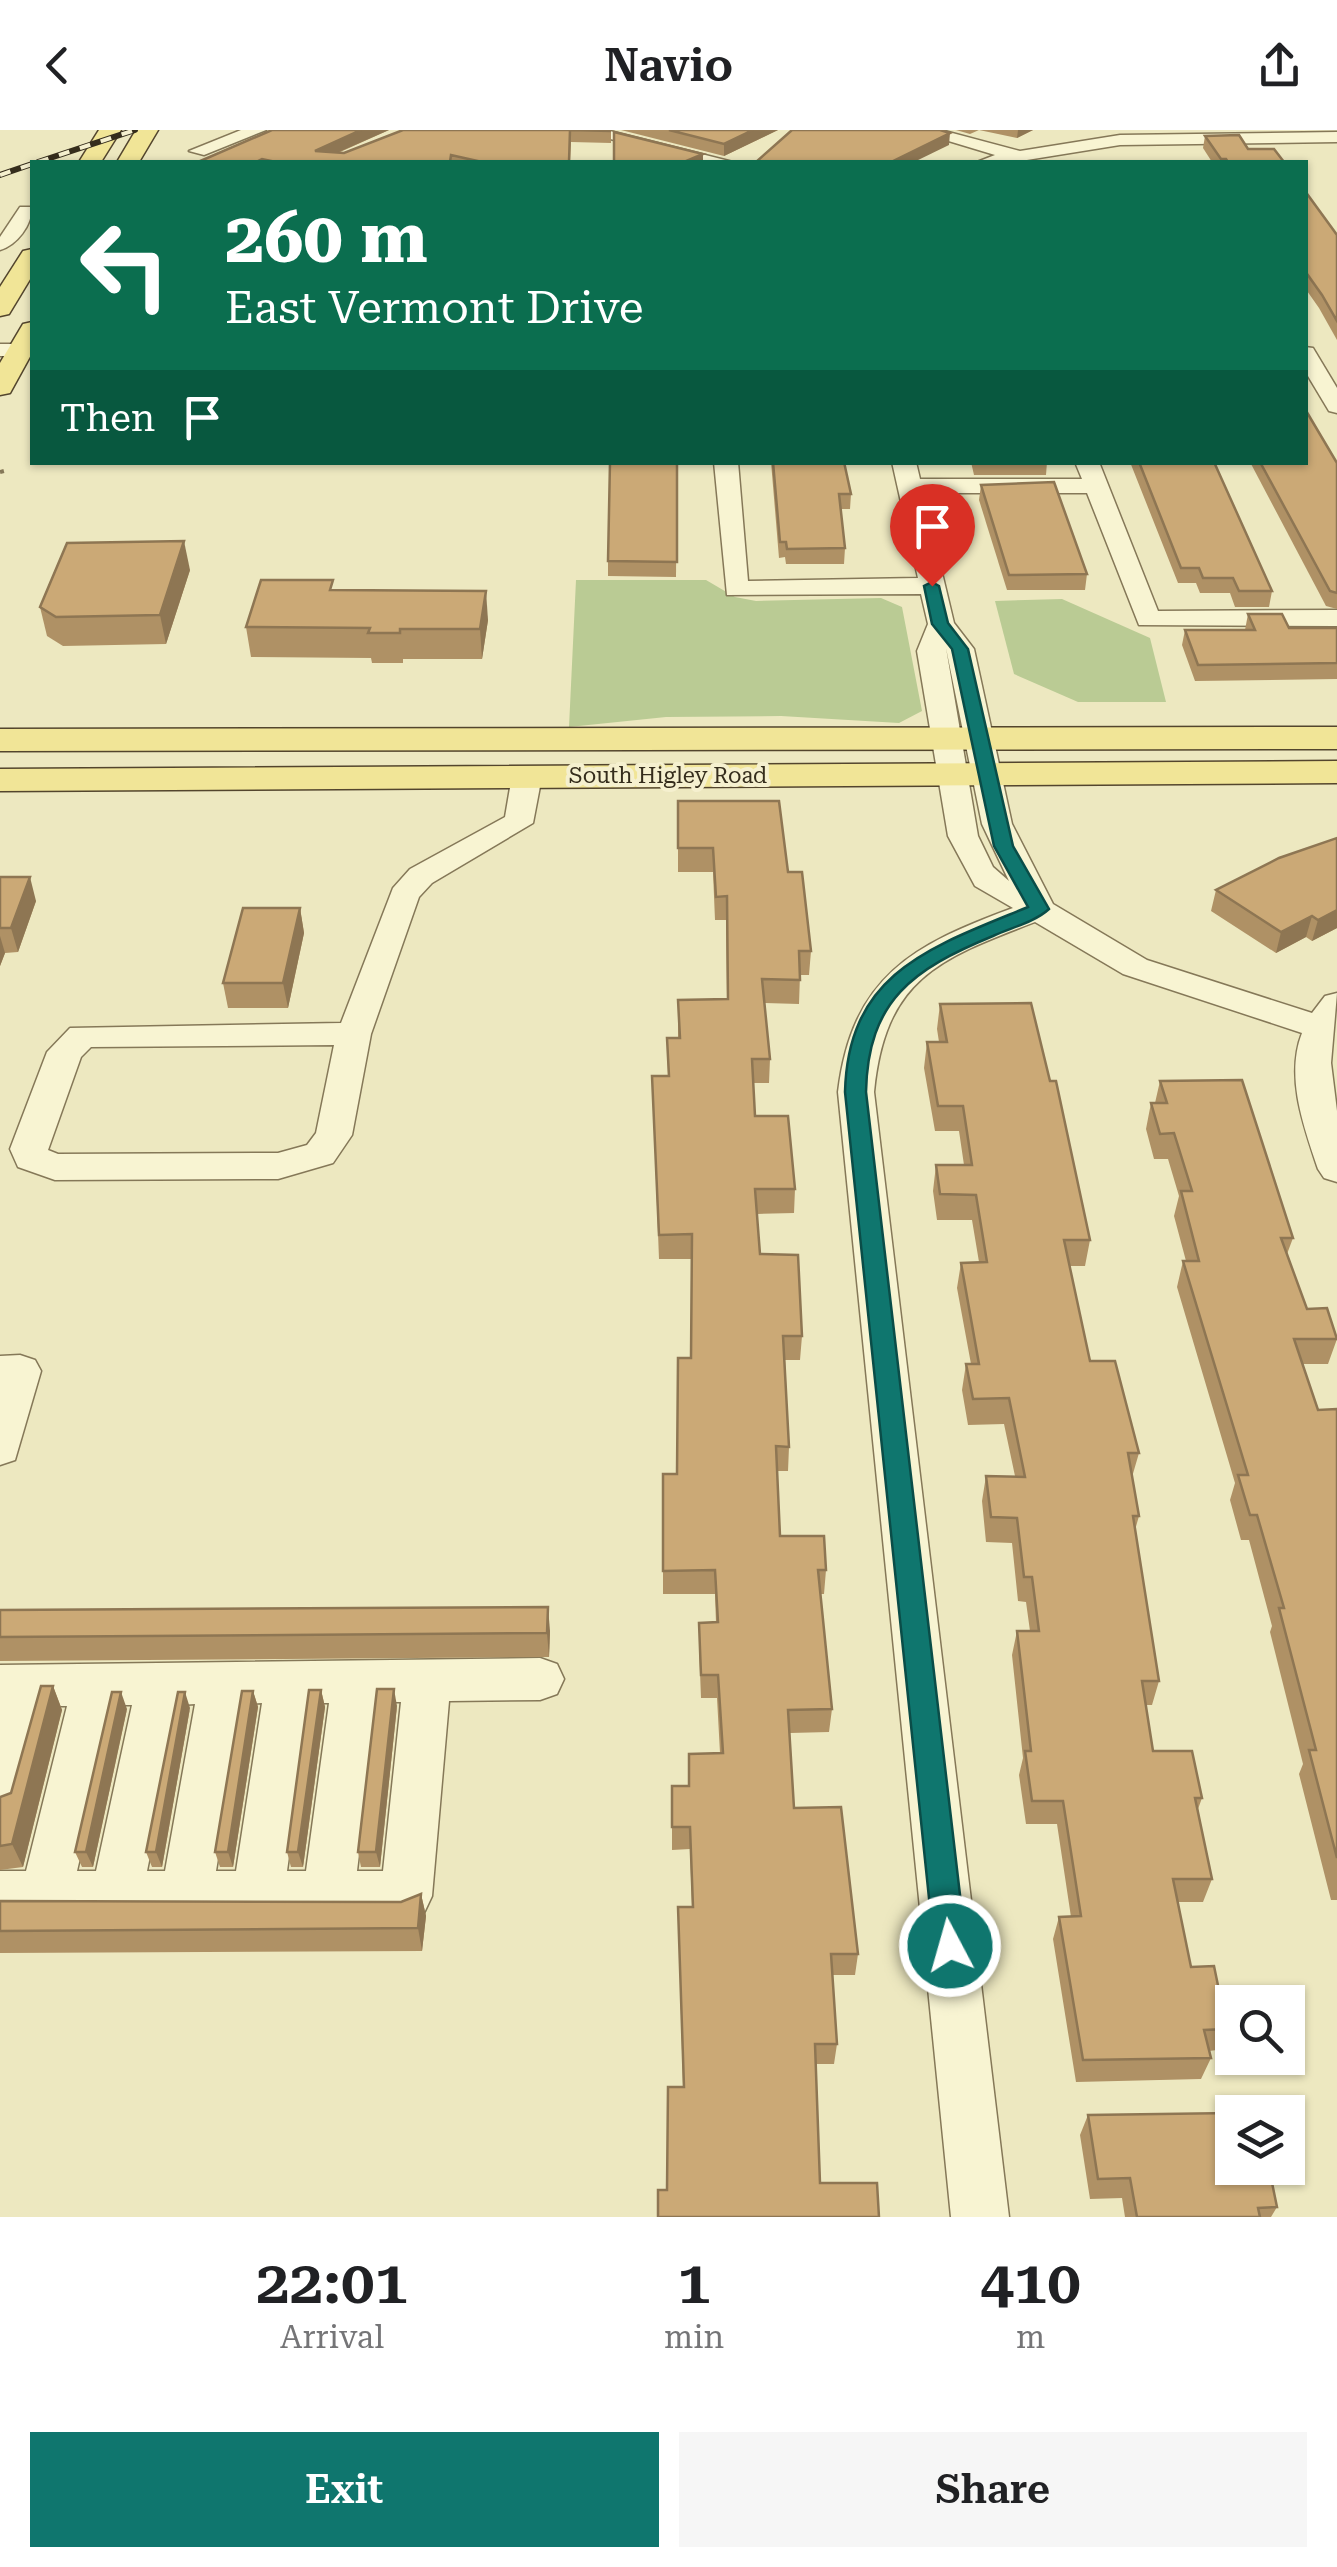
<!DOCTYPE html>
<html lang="en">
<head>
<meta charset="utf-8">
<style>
	body { margin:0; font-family:"Roboto Serif",serif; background:#f6f6f6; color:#202124; height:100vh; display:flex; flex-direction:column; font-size:38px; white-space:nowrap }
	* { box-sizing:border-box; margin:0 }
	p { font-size:32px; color:#757577 }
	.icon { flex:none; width:55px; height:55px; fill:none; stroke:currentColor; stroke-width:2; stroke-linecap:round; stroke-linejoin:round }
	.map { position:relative; height:2087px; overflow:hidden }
	.details { display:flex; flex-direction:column; background:#fff; flex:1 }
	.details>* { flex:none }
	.hud { position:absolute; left:30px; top:30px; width:1278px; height:305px; border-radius:0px; box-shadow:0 2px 8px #0004; background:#0b6e4f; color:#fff; overflow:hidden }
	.tools { position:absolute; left:1215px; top:1855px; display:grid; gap:20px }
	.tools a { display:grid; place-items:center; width:90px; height:90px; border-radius:0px; background:#fff; box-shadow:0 2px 8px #0004; font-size:50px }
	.pin { position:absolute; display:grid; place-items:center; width:85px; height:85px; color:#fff; margin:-102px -42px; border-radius:50% 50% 50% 0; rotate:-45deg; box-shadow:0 0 10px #0007 }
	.pin .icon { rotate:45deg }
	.me { position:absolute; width:110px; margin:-55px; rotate:354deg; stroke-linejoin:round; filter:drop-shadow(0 0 8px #0008) }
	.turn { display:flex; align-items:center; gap:35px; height:210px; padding:0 30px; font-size:45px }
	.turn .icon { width:130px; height:130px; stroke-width:2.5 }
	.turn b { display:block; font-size:70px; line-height:85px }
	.then { display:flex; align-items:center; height:95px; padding:0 30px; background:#0003; gap:20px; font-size:38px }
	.eta { display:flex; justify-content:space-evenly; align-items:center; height:170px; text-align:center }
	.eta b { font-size:60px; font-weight:600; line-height:70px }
	.button { display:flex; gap:20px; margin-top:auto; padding:20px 30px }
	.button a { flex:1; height:115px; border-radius:0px; background:#0f766e; color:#fff; font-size:40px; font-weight:600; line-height:115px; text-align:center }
	.button a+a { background:#f6f6f6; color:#202124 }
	header { display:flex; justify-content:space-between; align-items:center; height:130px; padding:0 30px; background:#fff; font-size:45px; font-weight:600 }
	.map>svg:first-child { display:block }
	.green { fill:#bacb94 }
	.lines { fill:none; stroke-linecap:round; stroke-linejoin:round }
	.minor-casing { stroke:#857858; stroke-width:3 }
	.major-casing { stroke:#53452d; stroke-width:3 }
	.path { stroke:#857858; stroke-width:4; stroke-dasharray:4 2.5; stroke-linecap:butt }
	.minor { fill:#f8f4d2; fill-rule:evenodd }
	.major { fill:#f1e597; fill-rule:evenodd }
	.rail-casing { stroke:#352d1c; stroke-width:6 }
	.rail { stroke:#f5f0cf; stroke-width:4; stroke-dasharray:11; stroke-linecap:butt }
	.wall { fill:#af9165 }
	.shaded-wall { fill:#8e7653 }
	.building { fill:#cba976; stroke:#8e7653; stroke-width:2.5 }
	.route { fill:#0f766e; stroke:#0a4d48; stroke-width:2.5 }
	.labels { text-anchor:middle; stroke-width:8; stroke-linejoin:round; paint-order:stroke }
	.far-street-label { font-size:22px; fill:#352d1c; stroke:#f5f0cf }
</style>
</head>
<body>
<header><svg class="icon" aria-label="back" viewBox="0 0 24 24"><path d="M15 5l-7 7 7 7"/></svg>Navio<svg class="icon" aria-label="share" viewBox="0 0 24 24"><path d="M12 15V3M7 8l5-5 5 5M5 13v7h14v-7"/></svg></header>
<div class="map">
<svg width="1337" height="2087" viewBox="0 0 1337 2087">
	<rect width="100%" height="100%" fill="#ede8c0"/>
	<!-- green -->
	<g class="green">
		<polygon points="576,450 706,450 735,467 756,471 881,468 902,477 922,581 899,593 781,586 666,587 569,597"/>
		<polygon points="1062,469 1150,508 1166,572 1078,572 1014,544 995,471"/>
	</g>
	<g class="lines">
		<defs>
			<g id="minor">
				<polygon points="241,0 266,0 204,25 189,21"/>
				<polygon points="574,0 606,0 733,32 703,32"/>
				<polygon points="912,0 941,0 1020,21 1120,5 1337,2 1337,12 1120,15 1014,32 977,32 995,25"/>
				<path d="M 20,77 L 32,77 C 32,95 17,115 0,120 L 0,107 Z"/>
				<rect x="0" y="214" width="32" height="12"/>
				<polygon points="1305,217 1313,218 1337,258 1337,283 1329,281 1305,241"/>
				<path d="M 714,332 L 738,332 L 748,451 L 918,448 L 892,332 L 916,332 L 920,349 L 1082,349 L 1075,332 L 1099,332 L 1158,481 L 1337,480 L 1337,496 L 1139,495 L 1087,363 L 923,363 L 954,493 L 974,519 L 1012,694 L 1053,774 L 1147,830 L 1312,883 L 1325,866 L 1337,863 L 1331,933 L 1337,981 L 1337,1052 L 1324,1048 L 1318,1039 C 1304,997 1285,947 1302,903 L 1123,844 L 1035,792 C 938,829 885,849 874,962 L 1009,2087 L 951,2087 L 838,962 C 852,847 912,815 1013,778 L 975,756 L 948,706 L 917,521 L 928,494 L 921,464 L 727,465 ZM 946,518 L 982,694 L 1009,751 L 993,737 L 978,706 Z"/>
				<path d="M 527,637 L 542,646 L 533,693 L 432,753 L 419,767 L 371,904 L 352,1005 L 333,1033 L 278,1049 L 55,1050 L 18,1037 L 10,1019 L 47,922 L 70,898 L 341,893 L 393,758 L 410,739 L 505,687 L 512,646 ZM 334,915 L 316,1003 L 307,1015 L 278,1023 L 58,1024 L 48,1020 L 81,927 L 91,917 Z"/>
				<polygon points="20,1225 35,1230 41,1241 15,1330 0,1335 0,1226"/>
				<path d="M 540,1528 L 557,1534 L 564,1549 L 557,1564 L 540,1570 L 449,1571 L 432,1766 L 424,1783 L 406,1791 L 0,1791 L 0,1741 L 26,1741 L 67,1576 L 48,1576 L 18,1685 L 0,1692 L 0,1535 ZM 377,1572 L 401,1572 L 383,1741 L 357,1741 ZM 262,1573 L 236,1741 L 216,1741 L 243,1574 ZM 310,1573 L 329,1573 L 306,1741 L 287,1741 ZM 195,1574 L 165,1741 L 147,1741 L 180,1575 ZM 115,1575 L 132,1575 L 96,1741 L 77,1741 Z"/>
			</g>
			<g id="major">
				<polygon points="99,0 121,0 101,32 79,32"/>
				<polygon points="136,0 158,0 139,32 117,32"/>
				<polygon points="32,119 32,146 9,184 0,186 0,157 23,121"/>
				<polygon points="32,192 32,223 10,263 0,265 0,233 23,194"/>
				<polygon points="1337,597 1337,619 0,621 0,599"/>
				<polygon points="1337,631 1337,653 0,661 0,639"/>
			</g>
		</defs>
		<!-- minor casing -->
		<use href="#minor" class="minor-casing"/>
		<!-- major casing -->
		<use href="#major" class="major-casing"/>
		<!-- path -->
		<polyline class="path" points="0,342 4,341"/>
		<!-- minor -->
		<use href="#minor" class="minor"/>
		<!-- major -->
		<use href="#major" class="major"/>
		<defs>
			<g id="rail">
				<polyline points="38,32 135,0"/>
				<polyline points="0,45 32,34"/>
			</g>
		</defs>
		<!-- rail casing -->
		<use href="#rail" class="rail-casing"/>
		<!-- rail -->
		<use href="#rail" class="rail"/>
	</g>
	<!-- wall -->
	<g class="wall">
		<polygon points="272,0 389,0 338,23 344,23 403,0 606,0 611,1 611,13 571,12 570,32 198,32"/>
		<polygon points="621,0 778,0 724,26"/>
		<polygon points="956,0 1033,0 1017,8 979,0 970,4"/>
		<polygon points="1205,6 1248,19 1284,32 1212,32 1203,18"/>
		<polygon points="1305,61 1337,105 1337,210 1319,178 1305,158"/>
		<polygon points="677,332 676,447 608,446 608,431"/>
		<polygon points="771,332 844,332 851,364 850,379 841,379 845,418 844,434 786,434 785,427 779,428"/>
		<polygon points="971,332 1047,332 1046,345 974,345"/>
		<polygon points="1130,332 1214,332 1272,461 1269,477 1235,477 1230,463 1200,463 1196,453 1178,453"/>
		<polygon points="1250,332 1337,333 1337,479 1326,476"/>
		<polygon points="981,355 1087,444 1085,460 1007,460 979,370"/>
		<polygon points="190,440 166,514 63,516 47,506 40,477"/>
		<polygon points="334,460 488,490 482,529 403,529 403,533 372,533 371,528 251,527 246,497"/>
		<polygon points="1248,484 1289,498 1337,498 1337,549 1195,551 1182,515 1185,500 1245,500"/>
		<polygon points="678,671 788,742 811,821 809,845 800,845 799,874 765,873 770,929 769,953 753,953 755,986 795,1059 794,1083 757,1084 760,1124 802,1206 800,1230 785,1230 789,1317 788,1341 777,1341 780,1406 826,1440 824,1464 820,1464 832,1579 829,1602 790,1603 794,1678 858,1824 855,1845 832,1845 837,1914 834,1934 815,1934 667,2060 683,1957 678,1777 692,1777 690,1719 672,1720 672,1656 688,1656 720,1623 717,1568 701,1568 699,1516 699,1493 716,1493 715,1464 663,1464 663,1344 677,1344 691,1228 692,1129 659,1129 652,946 668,946 667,908 678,908 678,870 727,869 726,790 715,790 713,742 678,742"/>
		<polygon points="1279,728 1337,798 1312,811 1306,807 1276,823 1211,781 1216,760"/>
		<polygon points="0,747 36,771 18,822 5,823 0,836"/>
		<polygon points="300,778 304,803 288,878 228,878 223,853"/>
		<polygon points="940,874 1050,951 1090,1110 1085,1136 1069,1136 1090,1231 1139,1323 1132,1347 1139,1386 1135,1400 1159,1551 1152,1575 1146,1575 1153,1621 1202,1668 1198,1679 1212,1749 1203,1772 1178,1772 1191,1837 1227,1899 1217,1920 1209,1921 1211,1928 1201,1949 1076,1952 1053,1809 1059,1787 1071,1787 1057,1694 1026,1694 1019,1645 1023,1628 1012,1525 1017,1501 1030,1501 1026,1472 1018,1471 1012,1413 986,1412 982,1371 986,1346 1015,1346 1004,1294 968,1295 962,1260 966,1234 971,1234 957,1158 961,1133 979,1132 972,1090 937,1090 933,1061 936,1035 964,1035 959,1001 935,1001 924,938 927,912 939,912 937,899"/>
		<polygon points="1160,951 1293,1108 1287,1124 1307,1179 1337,1209 1328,1234 1303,1234 1318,1280 1337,1279 1337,1770 1331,1770 1299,1644 1303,1634 1270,1502 1272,1496 1249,1410 1241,1410 1230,1370 1235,1353 1177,1157 1183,1131 1186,1131 1174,1086 1179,1066 1168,1029 1154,1029 1146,999 1151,973 1155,973"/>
		<polygon points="0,1480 550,1501 549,1527 0,1531"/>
		<polygon points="53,1556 62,1580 23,1737 0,1740 0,1667 11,1663"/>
		<polygon points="321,1560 325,1577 303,1737 291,1737 287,1722"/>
		<polygon points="253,1561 258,1577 233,1737 220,1737 215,1722"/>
		<polygon points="397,1576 380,1737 361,1737 358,1722"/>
		<polygon points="190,1578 162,1737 152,1737 146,1722"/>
		<polygon points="127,1579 93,1737 82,1737 75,1722"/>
		<polygon points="421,1764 426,1786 422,1821 0,1823 0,1771 401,1772"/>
		<polygon points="1088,1985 1251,2043 1277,2077 1271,2087 1125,2087 1122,2068 1090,2069 1080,2005"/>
	</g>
	<!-- shaded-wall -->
	<g class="shaded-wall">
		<polygon points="361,0 389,0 316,32 315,21"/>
		<polygon points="753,0 778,0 724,26 724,14"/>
		<polygon points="1018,0 1033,0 1017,8"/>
		<polygon points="950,3 949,15 914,32 891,32"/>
		<polygon points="703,24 703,32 684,32"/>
		<polygon points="184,411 190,440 166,514 160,485"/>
		<polygon points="486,461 488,490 482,529 480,499"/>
		<polygon points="30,747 36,771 18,822 11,798"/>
		<polygon points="300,778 304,803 288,878 283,853"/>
		<polygon points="1337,780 1337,798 1312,811 1318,790"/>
		<polygon points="1312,786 1306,807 1276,823 1281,802"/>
		<polygon points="0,806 5,823 0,836"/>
		<polygon points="548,1477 550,1501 549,1527 547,1503"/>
		<polygon points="53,1556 62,1580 23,1737 12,1714"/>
		<polygon points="394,1559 397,1576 380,1737 376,1722"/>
		<polygon points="321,1560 325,1577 303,1737 298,1722"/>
		<polygon points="253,1561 258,1577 233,1737 228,1722"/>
		<polygon points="121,1562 127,1579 93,1737 86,1722"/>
		<polygon points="185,1562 190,1578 162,1737 156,1722"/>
		<polygon points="421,1764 426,1786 422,1821 418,1798"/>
	</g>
	<!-- building -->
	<g class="building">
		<polygon points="272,0 361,0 315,21 344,23 403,0 606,0 611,1 570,0 569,32 482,32 451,25 450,32 276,32 262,29 256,32 198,32"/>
		<polygon points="669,0 753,0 724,14"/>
		<polygon points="792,0 940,0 950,3 891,32 756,32"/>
		<polygon points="614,2 703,24 684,32 614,32"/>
		<polygon points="1239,5 1248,19 1274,19 1284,32 1228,32 1226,29 1221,29 1205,6"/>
		<polygon points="1305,61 1337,105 1337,191 1322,165 1305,141"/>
		<polygon points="1305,279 1337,333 1337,463 1330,461 1260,332 1305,332"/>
		<polygon points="610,332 677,332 677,432 608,431"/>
		<polygon points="773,332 844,332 851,364 839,364 845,418 787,419 786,412 780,412"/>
		<polygon points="1139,332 1214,332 1272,461 1239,461 1233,448 1203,448 1199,438 1181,438"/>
		<polygon points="1054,352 1087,444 1009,445 981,355"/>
		<polygon points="184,411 160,485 56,487 40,477 67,413"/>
		<polygon points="261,450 333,450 330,460 486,461 480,499 400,499 400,503 368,503 370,498 246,497"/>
		<polygon points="1248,484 1282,484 1289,498 1337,498 1337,533 1198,535 1185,500 1255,500"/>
		<polygon points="678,671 779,671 788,742 802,742 811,821 799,821 800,850 762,849 770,929 752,929 755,986 788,986 795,1059 755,1059 760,1124 798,1125 802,1206 783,1206 789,1317 776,1316 780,1406 824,1406 826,1440 818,1440 832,1579 788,1580 794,1678 841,1677 858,1824 831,1824 837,1914 815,1914 820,2053 877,2053 879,2087 658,2087 658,2060 667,2060 668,1957 684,1957 678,1777 693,1777 690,1697 672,1697 672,1656 689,1656 689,1624 723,1623 718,1545 701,1545 699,1493 718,1492 715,1440 663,1441 663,1344 677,1344 678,1228 691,1228 692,1104 659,1105 652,946 669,946 667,908 680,908 678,870 728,869 727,766 716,767 713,718 678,718"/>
		<polygon points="1337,708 1337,780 1318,790 1312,786 1281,802 1216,760 1279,728"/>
		<polygon points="0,747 30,747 11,798 0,798"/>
		<polygon points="243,778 300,778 283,853 223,853"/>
		<polygon points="1031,873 1050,951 1056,951 1090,1110 1064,1110 1090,1231 1115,1231 1139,1323 1128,1323 1139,1386 1133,1386 1159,1551 1142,1551 1153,1621 1192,1621 1202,1668 1195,1668 1212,1749 1173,1749 1191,1837 1214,1836 1227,1899 1204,1900 1211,1928 1083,1930 1059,1787 1081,1786 1063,1671 1032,1671 1025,1621 1031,1621 1017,1501 1039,1501 1032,1447 1024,1447 1017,1388 991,1387 986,1346 1025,1347 1009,1268 973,1269 966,1234 979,1234 961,1133 987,1132 976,1065 940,1064 936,1035 972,1035 963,976 938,976 927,912 947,912 940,874"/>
		<polygon points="1242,950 1293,1108 1281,1108 1307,1179 1327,1178 1337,1209 1294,1209 1318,1280 1337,1279 1337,1728 1309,1620 1316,1620 1279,1478 1284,1478 1257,1385 1250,1385 1238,1345 1248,1345 1183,1131 1199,1131 1181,1061 1192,1061 1174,1003 1160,1004 1151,973 1167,973 1160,951"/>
		<polygon points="548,1477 547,1503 0,1507 0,1480"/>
		<polygon points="41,1556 53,1556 12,1714 0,1716 0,1667 11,1663"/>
		<polygon points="377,1559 394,1559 376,1722 358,1722"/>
		<polygon points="309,1560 321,1560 298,1722 287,1722"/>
		<polygon points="242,1561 253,1561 228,1722 215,1722"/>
		<polygon points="112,1562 121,1562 86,1722 75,1722"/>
		<polygon points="178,1562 185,1562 156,1722 146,1722"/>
		<polygon points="421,1764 418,1798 0,1801 0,1771 401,1772"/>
		<polygon points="1232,1983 1232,2038 1250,2038 1251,2043 1270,2043 1277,2077 1258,2078 1260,2087 1137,2087 1130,2048 1098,2049 1088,1985"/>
	</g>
	<!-- route -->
	<path class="route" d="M 932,452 L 939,456 L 948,493 L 968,519 L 1013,716 L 1049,779 C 1035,792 1010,798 993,806 C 913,839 868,870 866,962 L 966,1816 L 961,1827 L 950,1831 L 939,1827 L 934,1816 L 845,962 C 848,842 931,817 1028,777 L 994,716 L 952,519 L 932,494 L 924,456 Z"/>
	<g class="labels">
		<!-- far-street labels -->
		<g class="far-street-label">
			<text x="668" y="653">South Higley Road</text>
		</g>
	</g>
</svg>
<div class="tools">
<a><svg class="icon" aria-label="search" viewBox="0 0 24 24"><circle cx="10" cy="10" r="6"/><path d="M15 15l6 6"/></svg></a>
<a><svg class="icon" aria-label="layers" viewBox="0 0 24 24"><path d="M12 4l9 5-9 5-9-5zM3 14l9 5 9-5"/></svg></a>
</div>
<div class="pin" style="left:932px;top:456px;background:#d93025"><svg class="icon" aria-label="arrive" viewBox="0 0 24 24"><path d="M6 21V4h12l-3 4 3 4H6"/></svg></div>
<svg class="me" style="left:950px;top:1816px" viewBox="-20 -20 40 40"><circle r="17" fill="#0f766e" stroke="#fff" stroke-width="3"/><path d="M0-11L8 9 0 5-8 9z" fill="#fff"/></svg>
<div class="hud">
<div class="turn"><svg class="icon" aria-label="left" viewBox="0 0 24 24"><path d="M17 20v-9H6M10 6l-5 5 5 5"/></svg><div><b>260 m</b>East Vermont Drive</div></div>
<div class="then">Then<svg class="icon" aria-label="arrive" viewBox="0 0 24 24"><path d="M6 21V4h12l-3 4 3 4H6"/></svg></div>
</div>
</div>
<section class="details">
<div class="eta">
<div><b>22:01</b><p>Arrival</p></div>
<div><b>1</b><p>min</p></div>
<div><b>410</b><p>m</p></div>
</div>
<div class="button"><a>Exit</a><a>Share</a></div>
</section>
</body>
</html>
